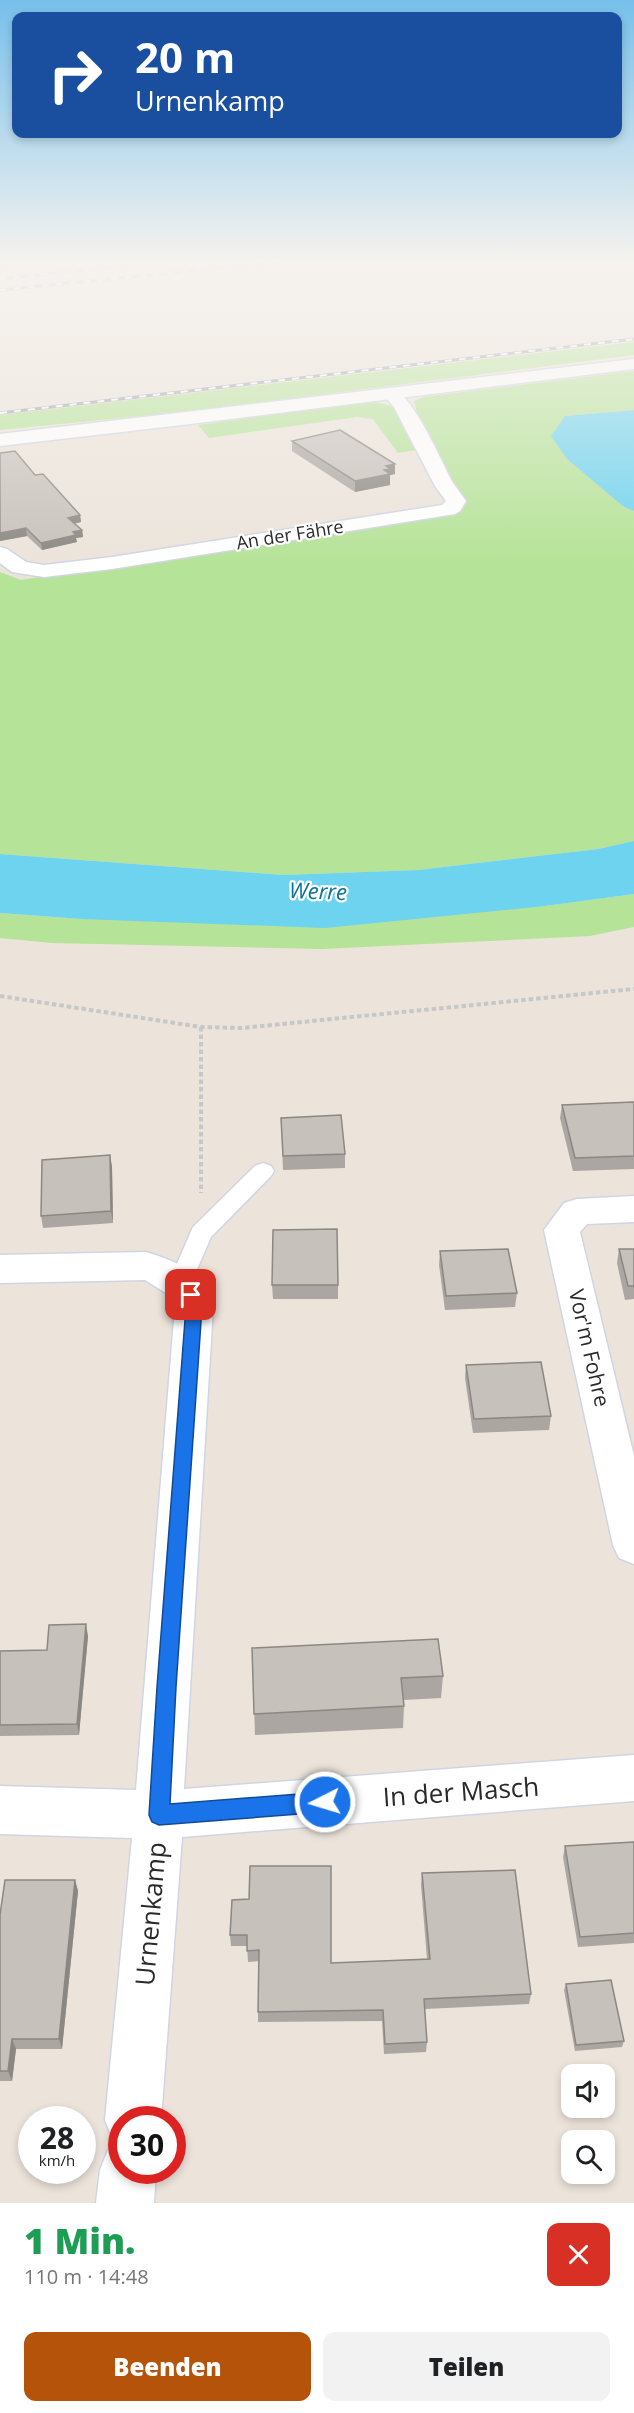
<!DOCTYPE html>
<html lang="de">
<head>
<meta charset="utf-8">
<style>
	body { margin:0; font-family:"Open Sans",sans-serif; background:#f2f2f2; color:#202124; height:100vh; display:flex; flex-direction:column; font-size:22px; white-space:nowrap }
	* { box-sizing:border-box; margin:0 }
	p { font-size:20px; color:#757577 }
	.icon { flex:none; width:33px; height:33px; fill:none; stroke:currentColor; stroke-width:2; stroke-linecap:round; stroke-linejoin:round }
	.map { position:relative; height:2203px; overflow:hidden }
	.details { display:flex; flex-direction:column; background:#fff; flex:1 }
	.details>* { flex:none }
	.top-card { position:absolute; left:12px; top:12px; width:610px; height:126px; border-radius:12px; box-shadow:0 3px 9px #0003; background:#1a4fa0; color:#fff; overflow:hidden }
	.tools { position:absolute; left:561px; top:2064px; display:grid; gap:12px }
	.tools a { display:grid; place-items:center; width:54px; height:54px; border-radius:12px; background:#fff; box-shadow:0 3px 9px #0003; font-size:30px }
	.speed { position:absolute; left:18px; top:2106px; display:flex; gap:12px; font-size:30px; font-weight:700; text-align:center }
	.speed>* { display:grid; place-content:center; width:78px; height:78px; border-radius:50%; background:#fff; box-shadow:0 3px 9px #0003; line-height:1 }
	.speed small { font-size:15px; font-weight:400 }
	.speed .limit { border:9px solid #d22; background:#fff; color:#111 }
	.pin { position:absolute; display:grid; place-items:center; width:51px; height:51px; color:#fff; margin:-26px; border-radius:12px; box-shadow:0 3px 9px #0006 }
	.me { position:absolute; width:66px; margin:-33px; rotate:265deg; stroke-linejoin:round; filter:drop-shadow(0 0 4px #0008) }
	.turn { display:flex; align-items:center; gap:21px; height:126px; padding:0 24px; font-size:27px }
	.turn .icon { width:78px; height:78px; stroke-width:2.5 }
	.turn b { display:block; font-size:42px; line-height:51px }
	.round { display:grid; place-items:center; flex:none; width:63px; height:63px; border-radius:12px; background:#f2f2f2 }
	.head { display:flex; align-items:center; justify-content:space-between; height:102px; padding:0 24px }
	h1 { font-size:36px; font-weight:800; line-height:45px; color:#1e9e55 }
	.action { display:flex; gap:12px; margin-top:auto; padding:12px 24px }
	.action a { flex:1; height:69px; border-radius:12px; background:#b45309; color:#fff; font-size:24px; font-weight:800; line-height:69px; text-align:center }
	.action a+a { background:#f2f2f2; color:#202124 }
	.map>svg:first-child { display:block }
	.green { fill:#b5e397 }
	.water { fill:#6dd3ef }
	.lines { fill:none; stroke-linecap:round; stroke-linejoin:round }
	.service-casing { stroke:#d0d5e3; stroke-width:3 }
	.minor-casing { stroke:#d0d5e3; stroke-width:3 }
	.secondary-casing { stroke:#d0d5e3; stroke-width:3 }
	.path-far1 { stroke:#c7c7c7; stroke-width:1.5; stroke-dasharray:2 1.5; stroke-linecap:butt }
	.path { stroke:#c7c7c7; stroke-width:4; stroke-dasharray:4.5 3; stroke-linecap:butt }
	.service { fill:#fff; fill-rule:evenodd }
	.minor { fill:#fff; fill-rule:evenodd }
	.secondary { fill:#fff; fill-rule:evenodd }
	.rail-casing { stroke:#9ea2b4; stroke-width:3 }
	.rail { stroke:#fff; stroke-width:2; stroke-dasharray:7; stroke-linecap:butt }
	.wall { fill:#aba6a1 }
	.shaded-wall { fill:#8b8783 }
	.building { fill:#c7c1bb; stroke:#8b8783; stroke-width:1.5 }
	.route { fill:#1a73e8; stroke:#114b97; stroke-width:1.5 }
	.labels { text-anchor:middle; stroke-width:4.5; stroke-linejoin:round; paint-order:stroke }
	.far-street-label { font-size:18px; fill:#292929; stroke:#fff }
	.street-label { font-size:21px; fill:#292929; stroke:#fff }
	.water-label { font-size:22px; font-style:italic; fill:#0d719a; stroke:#fff }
	.near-street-label { font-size:26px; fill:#292929; stroke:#fff }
</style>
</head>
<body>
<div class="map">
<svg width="634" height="2203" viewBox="0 0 634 2203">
	<rect width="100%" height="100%" fill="#ece4db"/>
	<!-- green -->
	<g class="green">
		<polygon points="634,342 634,355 182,412 0,430 0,415"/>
		<polygon points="634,371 634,410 565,416 623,507 634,511 634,841 598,849 418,870 283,875 0,854 0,572 21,580 454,511 431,448 398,453 373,419 357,417 209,438 198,425 372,401 417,413 414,401 423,397"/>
		<polygon points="634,894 634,927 590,936 322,949 52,943 0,938 0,913 82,919 545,906"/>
	</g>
	<!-- water -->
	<g class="water">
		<polygon points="634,410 634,511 624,507 567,459 551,436 565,416"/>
		<polygon points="634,841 634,894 545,906 325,928 82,919 0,913 0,854 283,875 418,870 598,849"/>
	</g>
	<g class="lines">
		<defs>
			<polygon id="service" points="263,1163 271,1166 274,1171 271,1176 211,1237 189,1288 181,1291 173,1288 169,1282 193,1227 255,1166"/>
			<g id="minor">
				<path d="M 392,389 C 413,394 442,463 453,483 L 466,501 L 460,511 L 455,514 L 112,569 L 44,577 L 12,572 L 0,563 L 0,547 L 7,549 L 26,562 L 44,565 L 112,557 L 442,505 L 446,501 L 435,486 L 394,407 L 383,394 L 386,390 Z"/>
				<polygon points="634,1196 634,1222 587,1224 580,1232 634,1456 634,1564 619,1558 613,1545 544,1230 564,1203 577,1199"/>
				<path d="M 146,1252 C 180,1263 200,1270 213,1307 L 184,1789 L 634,1755 L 634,1801 L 182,1837 L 161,2120 L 122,2120 L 122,2143 L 113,2140 L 105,2120 L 132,1838 L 0,1834 L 0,1786 L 136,1790 L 175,1307 L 169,1295 L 145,1280 L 0,1283 L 0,1255 Z"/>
				<polygon points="122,2144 122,2170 156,2170 154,2203 96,2203 100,2170 108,2150"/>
			</g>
			<polygon id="secondary" points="634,359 634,369 182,425 0,446 0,434"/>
		</defs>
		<!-- service casing -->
		<use href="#service" class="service-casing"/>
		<!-- minor casing -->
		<use href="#minor" class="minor-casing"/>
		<!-- secondary casing -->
		<use href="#secondary" class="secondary-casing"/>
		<!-- path-far1 -->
		<polyline class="path-far1" points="0,268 49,261"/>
		<!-- path -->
		<g class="path">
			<polyline points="0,996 201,1027 242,1028 634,989"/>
			<polyline points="201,1027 201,1193"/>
		</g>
		<!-- service -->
		<use href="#service" class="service"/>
		<!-- minor -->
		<use href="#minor" class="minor"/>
		<!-- secondary -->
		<use href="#secondary" class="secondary"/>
		<defs>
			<g id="rail">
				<polyline points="0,279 174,260"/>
				<polyline points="0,290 301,260"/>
				<polyline points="0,413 634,339"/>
			</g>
		</defs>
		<!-- rail casing -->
		<use href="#rail" class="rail-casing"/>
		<!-- rail -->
		<use href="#rail" class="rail"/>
	</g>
	<!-- wall -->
	<g class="wall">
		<polygon points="292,441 395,464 395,474 390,475 390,485 355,492 292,451"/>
		<polygon points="35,475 80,515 81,522 75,523 82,530 83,537 76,538 77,542 42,550 27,536 0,541"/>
		<polygon points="634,1102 634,1169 573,1171 560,1118 562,1105"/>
		<polygon points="281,1118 345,1154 345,1168 283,1170"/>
		<polygon points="110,1155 112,1167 113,1223 43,1228 41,1216"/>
		<polygon points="619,1249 634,1249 634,1299 625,1300 617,1263"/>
		<polygon points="440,1251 517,1293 515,1307 445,1310 439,1265"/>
		<polygon points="272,1285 338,1285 338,1299 273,1299"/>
		<polygon points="466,1365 551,1416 549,1430 473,1433 465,1378"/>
		<polygon points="88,1636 79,1735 0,1736 0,1651 47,1650"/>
		<polygon points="252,1648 443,1676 441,1698 404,1700 404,1706 403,1728 255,1735"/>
		<polygon points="634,1842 634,1943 578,1947 563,1857 565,1846"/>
		<polygon points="422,1873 531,1994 529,2004 425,2009 427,2042 426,2052 384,2054 382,2021 258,2022 258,2012 259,1961 248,1962 247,1946 231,1946 230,1935 232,1900 331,1963 427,1959 421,1885"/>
		<polygon points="75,1880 78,1891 62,2049 16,2049 12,2081 0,2081 0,1915"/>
		<polygon points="566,1984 624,2041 622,2047 575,2051 564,1990"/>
	</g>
	<!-- shaded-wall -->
	<g class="shaded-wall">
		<polygon points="395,464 395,474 390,475 390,485 355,492 355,481 386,466"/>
		<polygon points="80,515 81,522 69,525 68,518"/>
		<polygon points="26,528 27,536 0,541 0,533"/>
		<polygon points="82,530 83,537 76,538 77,542 42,550 41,543 73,532"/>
		<polygon points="110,1155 112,1167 113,1223 111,1211"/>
		<polygon points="86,1624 88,1636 79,1735 77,1724"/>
		<polygon points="75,1880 78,1891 62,2049 59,2039"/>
		<polygon points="12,2039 16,2049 12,2081 8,2071"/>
	</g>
	<!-- building -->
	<g class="building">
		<polygon points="340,430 395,464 386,466 390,469 384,470 390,474 355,481 292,441"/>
		<polygon points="15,451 35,475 43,474 80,515 68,518 82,530 73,532 76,535 41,543 26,528 0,533 0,453"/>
		<polygon points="634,1102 634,1156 575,1158 562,1105"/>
		<polygon points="341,1115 345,1154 283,1156 281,1118"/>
		<polygon points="110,1155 111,1211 41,1216 42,1160"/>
		<polygon points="337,1229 338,1285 272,1285 273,1230"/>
		<polygon points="508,1249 517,1293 446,1296 440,1251"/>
		<polygon points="619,1249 634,1249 634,1286 628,1286"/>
		<polygon points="541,1362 551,1416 474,1419 466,1365"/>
		<polygon points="86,1624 77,1724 0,1725 0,1651 47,1650 49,1625"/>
		<polygon points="438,1639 443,1676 401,1678 404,1706 254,1714 252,1648"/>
		<polygon points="634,1842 634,1933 580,1937 565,1846"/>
		<polygon points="250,1866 331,1866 331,1963 430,1959 422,1873 515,1870 531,1994 424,1999 427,2042 385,2044 383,2010 258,2012 259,1950 247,1951 247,1935 230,1935 232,1900 249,1899"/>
		<polygon points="5,1880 75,1880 59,2039 12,2039 8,2071 0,2071 0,1915"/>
		<polygon points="611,1980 624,2041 576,2045 566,1984"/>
	</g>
	<!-- sky -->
	<linearGradient id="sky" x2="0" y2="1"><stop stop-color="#77c0eb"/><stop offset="0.46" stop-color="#f6f3ef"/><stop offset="1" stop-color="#f6f3ef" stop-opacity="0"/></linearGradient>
	<rect width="634" height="568" fill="url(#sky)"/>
	<!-- route -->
	<polygon class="route" points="191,1289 197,1291 202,1307 176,1687 170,1804 325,1792 332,1795 335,1802 332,1809 325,1812 159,1825 152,1822 149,1815 157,1687 186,1307 184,1295 186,1291"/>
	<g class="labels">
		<!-- far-street labels -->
		<g class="far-street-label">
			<text transform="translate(290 535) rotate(-9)" y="6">An der Fähre</text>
		</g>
		<!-- street labels -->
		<g class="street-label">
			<text transform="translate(589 1348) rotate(77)" y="7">Vor'm Fohre</text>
		</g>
		<!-- water labels -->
		<g class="water-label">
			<text transform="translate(318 891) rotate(2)" y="8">Werre</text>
		</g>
		<!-- near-street labels -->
		<g class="near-street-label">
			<text transform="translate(461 1792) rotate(-4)" y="9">In der Masch</text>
			<text transform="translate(151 1914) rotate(-85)" y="9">Urnenkamp</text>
		</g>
	</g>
</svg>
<div class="tools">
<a><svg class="icon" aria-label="sound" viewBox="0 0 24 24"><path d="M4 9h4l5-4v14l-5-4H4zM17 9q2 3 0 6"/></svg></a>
<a><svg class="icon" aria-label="search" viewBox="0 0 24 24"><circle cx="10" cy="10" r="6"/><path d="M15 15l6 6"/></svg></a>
</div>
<div class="speed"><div>28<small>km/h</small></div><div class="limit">30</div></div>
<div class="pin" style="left:191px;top:1295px;background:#d93025"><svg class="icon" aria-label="arrive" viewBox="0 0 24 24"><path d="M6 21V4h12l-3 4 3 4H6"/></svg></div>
<svg class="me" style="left:325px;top:1802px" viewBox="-20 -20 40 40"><circle r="17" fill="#1a73e8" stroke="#fff" stroke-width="3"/><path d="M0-11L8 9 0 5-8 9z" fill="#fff"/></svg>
<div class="top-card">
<div class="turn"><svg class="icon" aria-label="right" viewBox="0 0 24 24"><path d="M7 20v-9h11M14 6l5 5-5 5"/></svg><div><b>20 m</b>Urnenkamp</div></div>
</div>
</div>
<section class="details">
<div class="head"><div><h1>1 Min.</h1><p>110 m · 14:48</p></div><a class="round" style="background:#d93025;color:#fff"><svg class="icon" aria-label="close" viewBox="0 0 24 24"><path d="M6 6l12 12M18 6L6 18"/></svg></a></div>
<div class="action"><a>Beenden</a><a>Teilen</a></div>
</section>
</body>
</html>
